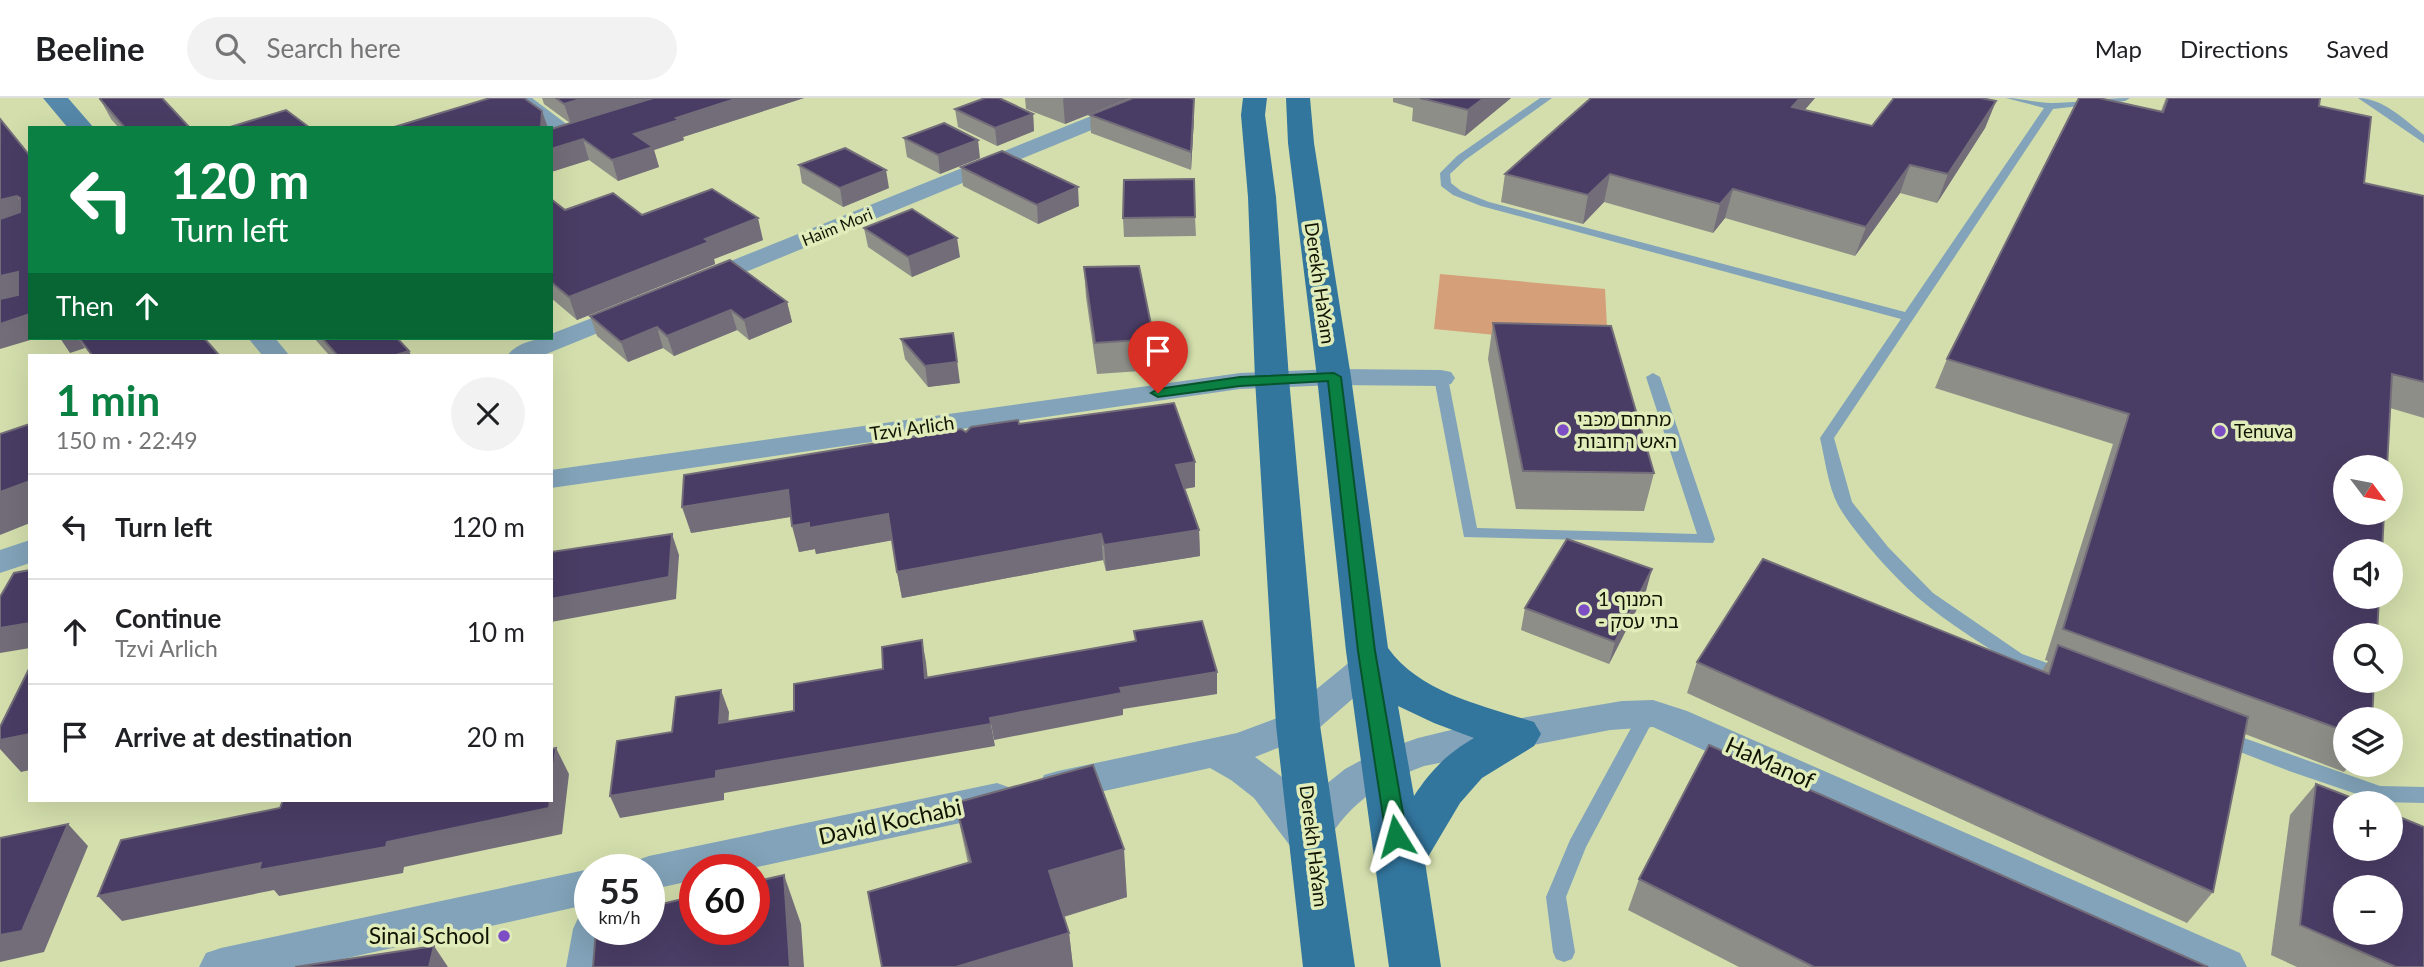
<!DOCTYPE html>
<html lang="en">
<head>
<meta charset="utf-8">
<style>
	body { margin:0; font-family:Lato,"Noto Sans Hebrew",sans-serif; background:#f2f2f2; color:#202124; height:100vh; display:flex; flex-direction:column; font-size:26px; white-space:nowrap }
	* { box-sizing:border-box; margin:0 }
	p { font-size:23px; color:#757577 }
	.icon { flex:none; width:38px; height:38px; fill:none; stroke:currentColor; stroke-width:2; stroke-linecap:round; stroke-linejoin:round }
	.map { position:relative; flex:1; overflow:hidden }
	.drawer { position:absolute; left:28px; top:256px; width:525px; height:448px; display:flex; flex-direction:column; background:#fff; border-radius:0px; box-shadow:0 7px 28px #0002 }
	.drawer>* { flex:none }
	.top-card { position:absolute; left:28px; top:28px; width:525px; height:214px; border-radius:0px; box-shadow:0 7px 28px #0002; background:#0b8043; color:#fff; overflow:hidden }
	.needle { width:46px; rotate:122deg }
	.tools { position:absolute; left:2333px; top:357px; display:grid; gap:14px }
	.tools a { display:grid; place-items:center; width:70px; height:70px; border-radius:50%; background:#fff; box-shadow:0 7px 28px #0002; font-size:35px }
	.speed { position:absolute; left:574px; top:756px; display:flex; gap:14px; font-size:35px; font-weight:700; text-align:center }
	.speed>* { display:grid; place-content:center; width:91px; height:91px; border-radius:50%; background:#fff; box-shadow:0 7px 28px #0002; line-height:1 }
	.speed small { font-size:18px; font-weight:400 }
	.speed .limit { border:10px solid #d22; background:#fff; color:#111 }
	.pin { position:absolute; display:grid; place-items:center; width:60px; height:60px; color:#fff; margin:-72px -30px; border-radius:50% 50% 50% 0; rotate:-45deg; box-shadow:0 0 7px #0007 }
	.pin .icon { rotate:45deg }
	.me { position:absolute; width:77px; margin:-38px; rotate:352deg; stroke-linejoin:round; filter:drop-shadow(0 0 5px #0008) }
	.turn { display:flex; align-items:center; gap:24px; height:147px; padding:0 28px; font-size:32px }
	.turn .icon { width:91px; height:91px; stroke-width:2.5 }
	.turn b { display:block; font-size:49px; line-height:60px }
	.then { display:flex; align-items:center; height:66px; padding:0 28px; background:#0003; gap:14px; font-size:26px }
	.round { display:grid; place-items:center; flex:none; width:74px; height:74px; border-radius:37px; background:#f2f2f2 }
	.summary { display:flex; align-items:center; justify-content:space-between; height:119px; padding:0 28px }
	h1 { font-size:42px; font-weight:700; line-height:52px; color:#0b8043 }
	ul { padding:0; list-style:none }
	li { display:flex; align-items:center; gap:21px; height:105px; padding:0 28px; border-top:2px solid #e0e0e0 }
	li div { flex:1 }
	li b { display:block; font-size:26px }
	li em { font-style:normal }
	header { display:flex; align-items:center; gap:42px; box-sizing:border-box; height:98px; padding:0 35px; background:#fff; border-bottom:2px solid #e0e0e0 }
	header strong { font-size:33px }
	nav { display:flex; gap:38px; margin-inline-start:auto; font-size:24px }
	.search { width:490px; height:63px; background:#f2f2f2; display:flex; align-items:center; gap:18px; box-sizing:border-box; padding:0 24px; border-radius:38px; color:#757577; font-size:26px }
	.map>svg:first-child { display:block }
	.green { fill:#d5a079 }
	.lines { fill:none; stroke-linecap:round; stroke-linejoin:round }
	.lane { fill:#82a3b9; fill-rule:evenodd }
	.street { fill:#82a3b9; fill-rule:evenodd }
	.secondary { fill:#5688a9; fill-rule:evenodd }
	.primary { fill:#32759d; fill-rule:evenodd }
	.wall { fill:#8e8e88 }
	.shaded-wall { fill:#736d7a }
	.building { fill:#4a3d65; stroke:#736d7a; stroke-width:2; fill-rule:evenodd }
	.route { fill:#0b8043; stroke:#07532c; stroke-width:2 }
	.poi-dot { fill:#7c4dc5; stroke:#e0ecb9; stroke-width:2.5 }
	.labels { text-anchor:middle; stroke-width:7; stroke-linejoin:round; paint-order:stroke }
	.far-street-label { font-size:16px; fill:#111403; stroke:#e0ecb9 }
	.street-label { font-size:19px; fill:#111403; stroke:#e0ecb9 }
	.poi-label { font-size:19px; fill:#111403; stroke:#e0ecb9; text-anchor:start }
	.near-street-label { font-size:23px; fill:#111403; stroke:#e0ecb9 }
	.near-poi-label { font-size:23px; fill:#111403; stroke:#e0ecb9; text-anchor:end }
</style>
</head>
<body>
<header>
<strong>Beeline</strong>
<div class="search"><svg class="icon" aria-label="search" viewBox="0 0 24 24"><circle cx="10" cy="10" r="6"/><path d="M15 15l6 6"/></svg>Search here</div>
<nav><a>Map</a><a>Directions</a><a>Saved</a></nav>
</header>
<div class="map">
<svg width="2424" height="869" viewBox="0 0 2424 869">
	<rect width="100%" height="100%" fill="#d3deac"/>
	<!-- green -->
	<polygon class="green" points="1440,176 1605,191 1608,248 1434,231"/>
	<g class="lines">
		<!-- lane -->
		<g class="lane">
			<path d="M 1540,0 L 1552,0 L 1465,62 L 1450,76 L 1451,85 L 1461,93 L 1489,104 L 1905,214 L 2044,10 L 2006,0 C 2021,0 2036,5 2051,5 C 2075,5 2104,0 2130,0 L 2125,3 L 2053,11 L 1834,340 L 1852,404 L 1888,449 L 1933,495 L 2022,556 L 2069,573 L 2072,578 L 2069,583 C 2042,591 1945,523 1922,503 C 1898,484 1853,434 1838,407 C 1828,388 1825,361 1820,340 L 1901,221 L 1481,108 L 1453,97 L 1441,88 L 1440,75 L 1457,58 Z"/>
			<path d="M 2358,0 C 2383,0 2405,22 2424,37 L 2424,45 Z"/>
			<polygon points="1653,275 1660,279 1715,441 1713,445 1464,439 1434,280 1441,276 1448,280 1477,430 1697,436 1646,279"/>
			<polygon points="1648,608 1654,610 1657,615 1586,749 1566,799 1575,854 1572,861 1564,864 1556,861 1553,854 1546,799 1570,742 1642,610"/>
			<polygon points="2224,633 2380,688 2424,689 2424,705 2380,704 2289,673 2217,645 2215,640 2217,635"/>
		</g>
		<!-- street -->
		<g class="street">
			<polygon points="509,0 532,0 581,37 578,41 564,41"/>
			<polygon points="1136,0 1163,0 1160,4 709,189 700,191 691,189 688,184 691,179"/>
			<path d="M 633,204 L 642,207 L 646,212 L 642,217 L 544,257 L 508,257 C 516,245 538,240 551,240 L 551,236 Z"/>
			<polygon points="248,240 275,240 289,257 262,257"/>
			<polygon points="1334,271 1441,272 1451,274 1455,280 1451,286 1441,288 1334,287 1240,291 551,390 551,372 1240,275"/>
			<polygon points="30,442 30,465 0,475 0,452"/>
			<path d="M 1369,554 L 1381,558 L 1387,567 L 1381,576 L 1311,637 L 1255,659 L 1282,679 L 1307,708 L 1319,692 L 1345,671 L 1373,656 L 1418,640 L 1451,632 L 1622,603 L 1653,602 L 1687,613 L 2240,855 L 2247,869 L 2180,869 L 1653,629 L 1610,632 L 1424,668 C 1378,685 1344,709 1322,753 L 1308,757 L 1294,753 L 1254,700 L 1231,682 L 1210,670 L 1058,703 L 1044,699 L 1039,688 L 1044,677 L 1058,673 L 1237,635 L 1285,617 L 1357,558 Z"/>
			<polygon points="997,685 1011,690 1016,701 1011,712 997,717 743,772 695,772 695,782 649,792 649,772 630,772 635,763 649,758"/>
			<polygon points="590,771 594,772 590,772 590,806 307,869 199,869 206,855 221,850"/>
			<polygon points="590,814 590,831 615,831 610,869 566,869 573,831 579,818"/>
		</g>
		<!-- secondary -->
		<polygon class="secondary" points="43,0 68,0 94,30 68,30"/>
		<!-- primary -->
		<g class="primary">
			<polygon points="1243,0 1267,0 1265,17 1276,99 1289,281 1320,627 1355,869 1303,869 1276,627 1255,281 1248,99 1241,17"/>
			<path d="M 1286,0 L 1310,0 L 1314,45 L 1351,279 L 1388,550 C 1420,595 1484,608 1534,624 L 1541,636 L 1534,648 L 1482,680 L 1460,705 L 1425,764 L 1441,869 L 1389,869 L 1346,553 L 1317,279 L 1288,45 ZM 1398,608 L 1434,625 L 1474,640 C 1448,655 1431,672 1414,698 Z"/>
		</g>
	</g>
	<!-- wall -->
	<g class="wall">
		<polygon points="542,0 804,0 683,39 684,42 654,52 659,69 618,83 589,62 551,74 551,31 570,25 544,6"/>
		<polygon points="1025,0 1130,0 1065,26 1026,11"/>
		<polygon points="1393,0 1511,0 1465,38 1412,23 1413,10 1393,4"/>
		<polygon points="1815,0 1804,12 1872,28 1996,3 1985,30 1937,105 1900,95 1855,158 1725,120 1713,135 1604,104 1583,126 1501,104 1505,76"/>
		<polygon points="2166,0 2320,0 2319,8 2364,85 2424,98 2424,320 2390,310 2345,621 2345,667 2350,667 2344,674 2245,636 2213,794 2187,825 1687,595 1697,564 2042,573 2048,563 2045,562 2113,346 1935,290 1947,261 2161,13"/>
		<polygon points="100,1 190,30 119,30 111,21"/>
		<polygon points="955,11 1033,16 1034,33 997,48 958,29"/>
		<polygon points="1090,17 1194,19 1191,72 1091,35"/>
		<polygon points="904,40 980,60 940,76 907,59"/>
		<polygon points="799,67 889,90 843,109 802,85"/>
		<polygon points="961,69 1079,108 1038,126 963,88"/>
		<polygon points="551,101 565,112 642,117 763,142 714,161 715,166 577,222 551,200"/>
		<polygon points="1195,119 1196,138 1124,139 1123,120"/>
		<polygon points="864,130 960,159 912,179 868,149"/>
		<polygon points="1084,169 1154,241 1155,272 1097,276 1086,199"/>
		<polygon points="787,204 792,224 749,242 737,232 674,258 663,250 628,264 597,238 590,218"/>
		<polygon points="1493,225 1654,375 1644,413 1516,411 1488,261"/>
		<polygon points="314,240 397,240 411,257 329,257"/>
		<polygon points="901,241 960,285 928,289 905,261"/>
		<polygon points="1019,326 1195,389 1185,391 1199,432 1200,458 1106,473 1103,462 902,500 897,474 892,442 816,456 815,451 799,454 791,419 691,435 966,334"/>
		<polygon points="1646,493 1609,566 1521,532 1525,510"/>
		<polygon points="2316,686 2424,869 2297,869 2271,857 2290,717"/>
		<polygon points="955,705 1127,799 1064,819 1069,835 1073,869 882,869 968,765"/>
		<polygon points="1639,781 2208,869 1739,869 1628,812"/>
	</g>
	<!-- shaded-wall -->
	<g class="shaded-wall">
		<polygon points="584,0 655,0 571,26 564,6"/>
		<polygon points="738,0 804,0 683,39 684,42 654,52 659,69 618,83 612,62 634,36 676,20"/>
		<polygon points="1065,0 1130,0 1065,26 1063,1"/>
		<polygon points="1484,0 1511,0 1465,38 1468,12"/>
		<polygon points="1800,0 1815,0 1784,36 1792,9"/>
		<polygon points="1194,1 1194,19 1191,72 1191,54"/>
		<polygon points="1996,3 1985,30 1937,105 1948,76"/>
		<polygon points="542,13 548,30 541,30"/>
		<polygon points="1033,16 1034,33 997,48 995,30"/>
		<polygon points="583,41 589,62 551,74 551,51"/>
		<polygon points="978,42 980,60 940,76 938,57"/>
		<polygon points="1910,67 1900,95 1855,158 1866,129"/>
		<polygon points="886,72 889,90 843,109 840,90"/>
		<polygon points="1610,76 1604,104 1583,126 1588,97"/>
		<polygon points="1078,89 1079,108 1038,126 1037,107"/>
		<polygon points="1733,91 1725,120 1713,135 1720,106"/>
		<polygon points="17,98 29,117 0,126 0,102"/>
		<polygon points="758,120 763,142 714,161 715,166 577,222 569,199 705,141"/>
		<polygon points="957,140 960,159 912,179 908,159"/>
		<polygon points="18,174 30,192 0,203 0,178"/>
		<polygon points="787,204 792,224 749,242 744,222"/>
		<polygon points="731,212 737,232 674,258 667,238"/>
		<polygon points="30,216 30,240 37,240 0,251 0,226"/>
		<polygon points="657,229 663,250 628,264 621,244"/>
		<polygon points="60,240 78,240 85,250 70,255"/>
		<polygon points="409,253 411,257 396,257"/>
		<polygon points="956,255 960,285 928,289 925,268"/>
		<polygon points="1195,364 1195,389 1176,392 1176,367"/>
		<polygon points="30,383 30,425 0,437 0,394"/>
		<polygon points="788,392 795,418 691,435 682,409"/>
		<polygon points="888,416 894,442 816,456 815,451 799,454 792,428 809,425"/>
		<polygon points="1199,432 1200,458 1106,473 1104,447"/>
		<polygon points="672,436 679,457 676,501 551,524 551,501"/>
		<polygon points="1101,436 1103,462 902,500 897,474"/>
		<polygon points="1652,471 1646,493 1609,566 1615,544"/>
		<polygon points="30,525 30,550 0,555 0,530"/>
		<polygon points="922,542 926,564 930,602 925,580"/>
		<polygon points="1217,574 1217,596 1123,611 1123,617 994,642 990,620 1120,590"/>
		<polygon points="721,592 729,614 727,648 719,625"/>
		<polygon points="991,626 995,648 724,695 724,702 620,720 610,698 716,673"/>
		<polygon points="30,636 30,672 21,674 0,651 0,642"/>
		<polygon points="556,650 569,676 562,736 404,769 403,775 279,798 274,792 122,823 98,798 261,765 551,702 551,690"/>
		<polygon points="68,726 88,748 44,854 0,864 0,837"/>
		<polygon points="1124,751 1127,799 1056,821 1049,773"/>
		<polygon points="784,777 801,826 804,869 790,869"/>
		<polygon points="1069,835 1073,869 956,869"/>
		<polygon points="434,848 448,869 429,869"/>
	</g>
	<!-- building -->
	<g class="building">
		<polygon points="101,0 162,0 190,30 125,30 100,1"/>
		<polygon points="490,0 524,0 542,13 541,30 391,30"/>
		<polygon points="556,0 584,0 564,6"/>
		<polygon points="653,0 738,0 676,20 679,22 634,36 653,49 612,62 583,41 551,51 551,31"/>
		<polygon points="985,0 999,0 1033,16 995,30 955,11"/>
		<polygon points="1133,0 1190,0 1194,1 1191,54 1090,17"/>
		<polygon points="1420,0 1484,0 1468,12"/>
		<polygon points="1591,0 1800,0 1792,9 1872,28 1894,0 1981,0 1996,3 1948,76 1910,67 1866,129 1733,91 1720,106 1610,76 1588,97 1505,76"/>
		<polygon points="2079,0 2099,0 2163,14 2168,0 2320,0 2319,8 2371,19 2364,85 2424,98 2424,284 2392,276 2387,369 2345,369 2345,415 2384,415 2382,453 2345,453 2345,499 2379,499 2377,537 2345,537 2345,583 2374,583 2372,621 2345,621 2345,633 2063,531 2129,316 1947,261"/>
		<polygon points="286,12 310,30 227,30"/>
		<polygon points="0,21 30,58 30,216 0,226 0,201 18,197 18,174 0,178 0,121 20,114 20,100 17,98 0,102"/>
		<polygon points="944,25 978,42 938,57 904,40"/>
		<polygon points="845,50 886,72 840,90 799,67"/>
		<polygon points="1002,53 1078,89 1037,107 961,69"/>
		<polygon points="1194,81 1195,119 1123,120 1124,82"/>
		<polygon points="712,91 758,120 705,141 709,144 569,199 551,184 551,101 565,112 613,95 642,117"/>
		<polygon points="912,111 957,140 908,159 864,130"/>
		<polygon points="730,162 787,204 744,222 731,212 667,238 657,229 621,244 590,218"/>
		<polygon points="1139,168 1154,241 1095,245 1084,169"/>
		<polygon points="1493,225 1611,228 1654,375 1523,373"/>
		<polygon points="953,235 957,264 925,268 901,241"/>
		<polygon points="79,240 204,240 219,257 92,257"/>
		<polygon points="322,240 397,240 409,253 396,257 337,257"/>
		<polygon points="1174,305 1195,364 1176,367 1199,432 1104,447 1101,436 897,474 888,416 809,430 809,425 792,428 788,392 682,409 684,377 961,331 966,334 971,329 1018,322 1019,326"/>
		<polygon points="30,326 30,383 0,394 0,336"/>
		<polygon points="672,436 669,479 551,501 551,454"/>
		<polygon points="1567,441 1652,471 1615,544 1525,510"/>
		<polygon points="1763,461 2049,576 2058,547 2248,619 2213,794 1697,564"/>
		<polygon points="30,472 30,525 0,530 0,499 14,475"/>
		<polygon points="1202,523 1217,574 1120,590 1122,595 990,620 991,626 716,673 716,680 610,698 617,643 672,634 676,599 721,592 719,625 794,613 794,586 883,571 882,549 922,542 925,580 1136,543 1134,533"/>
		<polygon points="30,569 30,636 0,642 0,629"/>
		<polygon points="1709,647 2208,869 1814,869 1639,781"/>
		<polygon points="556,650 551,690 551,651"/>
		<polygon points="1093,667 1124,751 1049,773 1069,835 956,869 882,869 868,794 971,764 955,705"/>
		<path d="M 2316,686 L 2365,705 L 2345,705 L 2345,751 L 2390,751 L 2390,715 L 2424,729 L 2424,869 L 2396,869 L 2300,827 ZM 2345,789 L 2390,789 L 2390,835 L 2345,835 Z"/>
		<polygon points="283,702 550,702 549,710 387,744 386,749 259,772 261,765 98,798 121,742 280,710"/>
		<polygon points="68,726 22,833 0,837 0,740"/>
		<polygon points="784,777 790,869 593,869 596,831 649,831 649,809 695,798 695,831 754,831 754,784"/>
		<polygon points="434,848 429,869 295,869"/>
	</g>
	<!-- route -->
	<polygon class="route" points="1334,275 1341,279 1375,553 1407,738 1404,744 1396,746 1389,744 1386,738 1358,553 1328,283 1240,288 1158,299 1151,295 1158,291 1240,279"/>
	<!-- markers -->
	<g class="poi-dot">
		<circle cx="1563" cy="332" r="7"/>
		<circle cx="2220" cy="333" r="7"/>
		<circle cx="1584" cy="512" r="7"/>
		<circle cx="504" cy="838" r="7"/>
	</g>
	<g class="labels">
		<!-- far-street labels -->
		<g class="far-street-label">
			<text transform="translate(837 129) rotate(-22)" y="6">Haim Mori</text>
		</g>
		<!-- street labels -->
		<g class="street-label">
			<text transform="translate(1320 185) rotate(82)" y="7">Derekh HaYam</text>
			<text transform="translate(912 330) rotate(-8)" y="7">Tzvi Arlich</text>
			<text transform="translate(1314 748) rotate(83)" y="7">Derekh HaYam</text>
		</g>
		<!-- poi labels -->
		<g class="poi-label">
			<text x="1577" y="328">מתחם מכבי<tspan x="1577" dy="22">האש רחובות</tspan></text>
			<text x="2234" y="340">Tenuva</text>
			<text x="1598" y="508">המנוף 1<tspan x="1598" dy="22">- בתי עסק</tspan></text>
		</g>
		<!-- near-street labels -->
		<g class="near-street-label">
			<text transform="translate(1770 665) rotate(24)" y="8">HaManof</text>
			<text transform="translate(890 724) rotate(-12)" y="8">David Kochabi</text>
		</g>
		<!-- near-poi labels -->
		<g class="near-poi-label">
			<text x="490" y="846">Sinai School</text>
		</g>
	</g>
</svg>
<div class="tools">
<a><svg class="needle" viewBox="-14 -14 28 28"><path d="M0-13l5 13h-10z" fill="#e53935"/><path d="M0 13l5-13h-10z" fill="#757577"/></svg></a>
<a><svg class="icon" aria-label="sound" viewBox="0 0 24 24"><path d="M4 9h4l5-4v14l-5-4H4zM17 9q2 3 0 6"/></svg></a>
<a><svg class="icon" aria-label="search" viewBox="0 0 24 24"><circle cx="10" cy="10" r="6"/><path d="M15 15l6 6"/></svg></a>
<a><svg class="icon" aria-label="layers" viewBox="0 0 24 24"><path d="M12 4l9 5-9 5-9-5zM3 14l9 5 9-5"/></svg></a>
<a>+</a>
<a>−</a>
</div>
<div class="speed"><div>55<small>km/h</small></div><div class="limit">60</div></div>
<div class="pin" style="left:1158px;top:295px;background:#d93025"><svg class="icon" aria-label="arrive" viewBox="0 0 24 24"><path d="M6 21V4h12l-3 4 3 4H6"/></svg></div>
<svg class="me" style="left:1396px;top:738px" viewBox="-20 -20 40 40"><path d="M0-17L14 15 0 8-14 15z" fill="#0b8043" stroke="#fff" stroke-width="4"/></svg>
<div class="top-card">
<div class="turn"><svg class="icon" aria-label="left" viewBox="0 0 24 24"><path d="M17 20v-9H6M10 6l-5 5 5 5"/></svg><div><b>120 m</b>Turn left</div></div>
<div class="then">Then<svg class="icon" aria-label="ahead" viewBox="0 0 24 24"><path d="M12 20V5M6 11l6-6 6 6"/></svg></div>
</div>
<section class="drawer">
<div class="summary"><div><h1>1 min</h1><p>150 m · 22:49</p></div><a class="round"><svg class="icon" aria-label="close" viewBox="0 0 24 24"><path d="M6 6l12 12M18 6L6 18"/></svg></a></div>
<ul>
<li><svg class="icon" aria-label="left" viewBox="0 0 24 24"><path d="M17 20v-9H6M10 6l-5 5 5 5"/></svg><div><b>Turn left</b></div><em>120 m</em></li>
<li><svg class="icon" aria-label="ahead" viewBox="0 0 24 24"><path d="M12 20V5M6 11l6-6 6 6"/></svg><div><b>Continue</b><p>Tzvi Arlich</p></div><em>10 m</em></li>
<li><svg class="icon" aria-label="arrive" viewBox="0 0 24 24"><path d="M6 21V4h12l-3 4 3 4H6"/></svg><div><b>Arrive at destination</b></div><em>20 m</em></li>
</ul>
</section>
</div>
</body>
</html>
